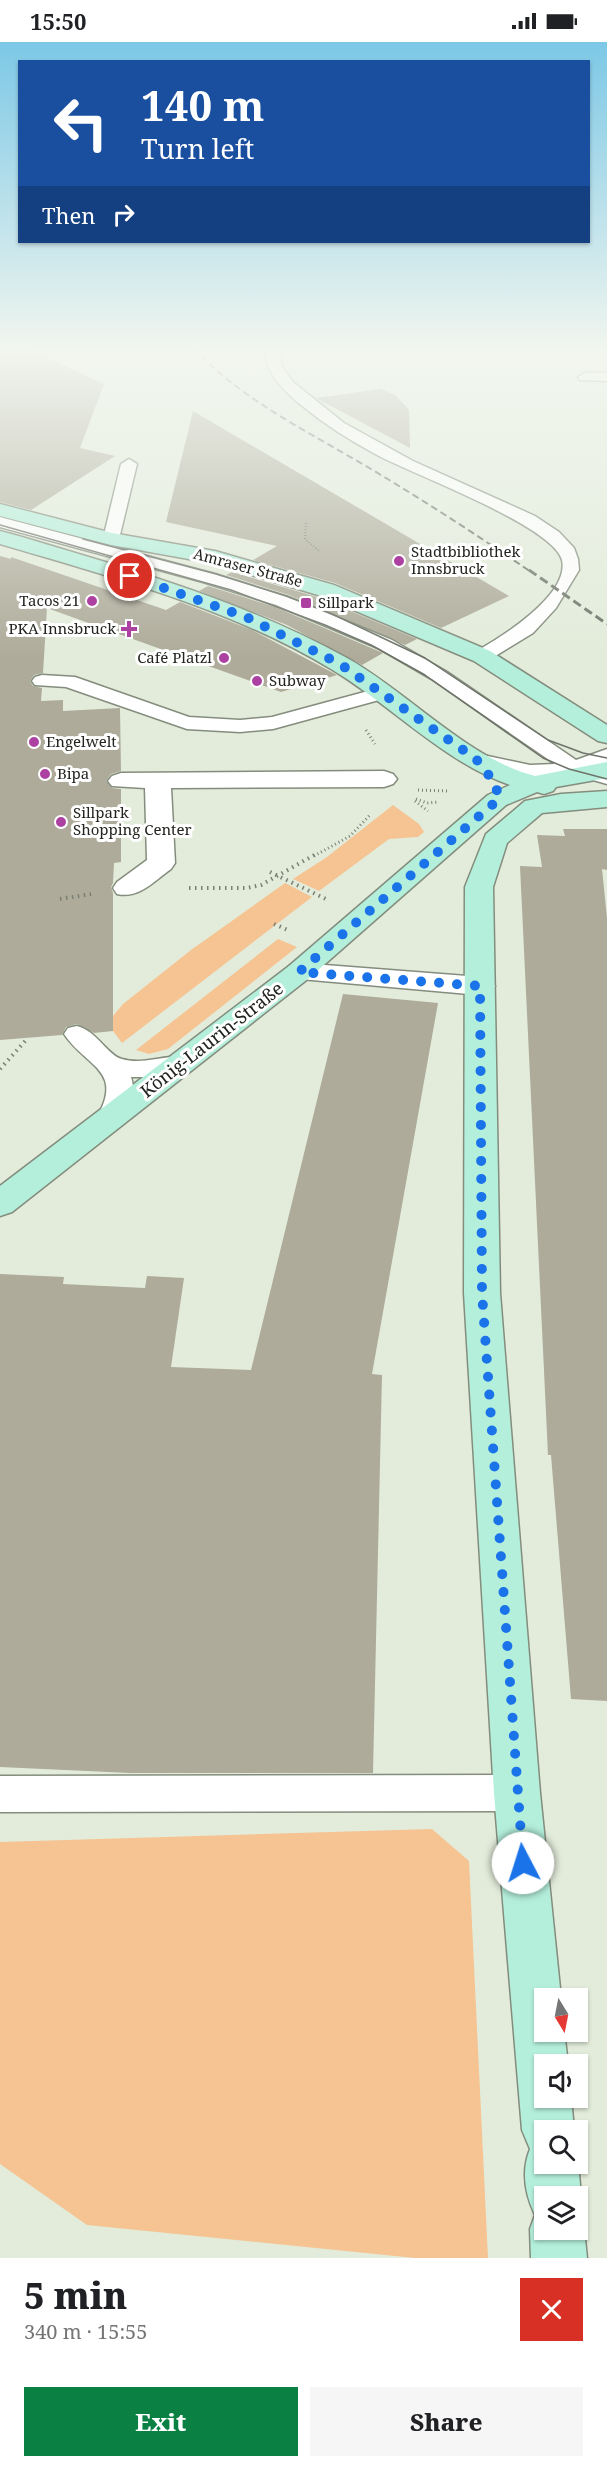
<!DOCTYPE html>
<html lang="en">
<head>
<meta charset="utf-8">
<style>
	body { margin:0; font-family:"Noto Serif",serif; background:#f6f6f6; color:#202124; height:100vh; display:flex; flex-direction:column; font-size:22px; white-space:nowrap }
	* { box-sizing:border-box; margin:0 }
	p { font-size:20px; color:#757577 }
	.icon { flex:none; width:33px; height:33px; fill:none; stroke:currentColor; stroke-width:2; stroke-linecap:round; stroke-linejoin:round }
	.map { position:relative; height:2216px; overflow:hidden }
	.sheet { display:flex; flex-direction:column; background:#fff; flex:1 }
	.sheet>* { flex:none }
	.banner { position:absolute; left:18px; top:18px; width:572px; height:183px; border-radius:0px; box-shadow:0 2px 4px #0004; background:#1a4fa0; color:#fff; overflow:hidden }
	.needle { width:39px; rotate:170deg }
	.tools { position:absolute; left:534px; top:1946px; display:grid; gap:12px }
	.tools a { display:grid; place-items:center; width:54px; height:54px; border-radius:0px; background:#fff; box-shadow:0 2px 4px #0004; font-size:30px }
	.pin { position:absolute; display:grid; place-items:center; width:51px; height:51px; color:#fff; margin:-26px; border:3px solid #fff; border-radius:50%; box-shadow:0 2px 6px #0007 }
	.me { position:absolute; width:66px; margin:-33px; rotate:355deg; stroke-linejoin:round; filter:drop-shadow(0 0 4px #0008) }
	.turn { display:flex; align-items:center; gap:21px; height:126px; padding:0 24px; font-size:27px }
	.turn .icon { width:78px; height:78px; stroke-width:2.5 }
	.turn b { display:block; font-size:42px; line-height:51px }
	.then { display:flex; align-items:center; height:57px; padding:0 24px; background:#0003; gap:12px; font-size:22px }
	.round { display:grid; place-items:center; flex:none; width:63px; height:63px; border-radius:0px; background:#f6f6f6 }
	.summary { display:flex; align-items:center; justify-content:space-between; height:102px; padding:0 24px }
	h1 { font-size:36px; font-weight:800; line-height:45px }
	.primary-button { display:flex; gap:12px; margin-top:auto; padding:12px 24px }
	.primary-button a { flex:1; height:69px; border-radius:0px; background:#0b8043; color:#fff; font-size:24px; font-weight:800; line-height:69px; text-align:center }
	.primary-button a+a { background:#f6f6f6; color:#202124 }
	.status { display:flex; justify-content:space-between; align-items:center; height:42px; padding:0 30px; background:#fff; direction:ltr }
	.status svg { height:16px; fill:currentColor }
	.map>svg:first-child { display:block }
	.green { fill:#f5c492 }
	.building { fill:#aeab9a }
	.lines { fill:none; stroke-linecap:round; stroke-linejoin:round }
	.lane-casing { stroke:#848d7d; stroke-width:3 }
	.street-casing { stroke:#848d7d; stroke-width:3 }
	.secondary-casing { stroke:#848d7d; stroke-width:3 }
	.path-far2 { stroke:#7b8075; stroke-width:2; stroke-dasharray:1 2; stroke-linecap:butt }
	.path-far1 { stroke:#7b8075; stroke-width:3; stroke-dasharray:1 3; stroke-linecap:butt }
	.path { stroke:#7b8075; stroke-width:4; stroke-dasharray:1.5 4.5; stroke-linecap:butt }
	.lane { fill:#fff; fill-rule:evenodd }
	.street { fill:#fff; fill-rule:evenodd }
	.secondary { fill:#b4efdc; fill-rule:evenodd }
	.tram { stroke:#6e7369; stroke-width:1.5 }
	.rail-far1 { stroke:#6e7369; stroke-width:2; stroke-dasharray:7 4; stroke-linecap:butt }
	.rail { stroke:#6e7369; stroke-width:3; stroke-dasharray:9 4.5; stroke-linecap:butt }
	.route { stroke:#1a73e8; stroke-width:10; stroke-dasharray:0 18 }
	.poi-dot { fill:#ac41a2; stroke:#fff; stroke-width:2 }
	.labels { text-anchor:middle; stroke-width:6; stroke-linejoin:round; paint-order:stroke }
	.far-poi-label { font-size:15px; fill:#22251f; stroke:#fff; text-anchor:start }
	.far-street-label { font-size:15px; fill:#22251f; stroke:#fff }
	.street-label { font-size:18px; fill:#22251f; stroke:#fff }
</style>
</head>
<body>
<div class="status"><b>15:50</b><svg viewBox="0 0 49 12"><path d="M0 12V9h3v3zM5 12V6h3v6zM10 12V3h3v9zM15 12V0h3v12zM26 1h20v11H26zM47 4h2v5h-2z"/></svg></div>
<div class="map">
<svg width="607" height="2216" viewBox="0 0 607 2216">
	<rect width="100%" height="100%" fill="#e3ecdb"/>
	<!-- green -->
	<g class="green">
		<polygon points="393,763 419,782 424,790 418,795 389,797 319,849 293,837 327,815"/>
		<polygon points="285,841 312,855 122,1001 113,989 113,974 123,962 191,908"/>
		<polygon points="278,897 297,905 168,1007 149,1012 136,1008"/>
		<polygon points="432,1787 469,1819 488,2216 415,2216 87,2183 0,2122 0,1800"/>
	</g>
	<!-- building -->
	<g class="building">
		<polygon points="0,306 26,306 104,342 80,406 115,414 31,468 0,460"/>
		<polygon points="381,347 395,353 409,368 410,406 316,356"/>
		<polygon points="193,369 509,554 441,586 335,541 253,518 277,504 166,480"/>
		<polygon points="0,514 11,517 11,515 166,568 180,560 252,588 337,633 281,650 186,616 174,608 166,609 47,566 43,631 34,633 30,639 33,644 42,646 41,659 63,658 63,669 120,666 121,729 111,732 106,739 112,746 121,747 121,820 114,821 113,841 111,845 113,851 113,989 94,991 77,982 66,985 62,993 0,998"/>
		<polygon points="232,530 317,555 417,597 405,603 289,553 226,533"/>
		<polygon points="208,544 275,565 383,611 362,623 287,583 199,549"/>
		<polygon points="563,787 607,787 607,828 602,827 607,876 607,1659 571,1657 551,1413 548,1413 520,824 542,825 537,793 565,794"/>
		<polygon points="343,952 438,961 372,1332 382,1333 373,1731 130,1731 0,1725 0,1232 64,1235 63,1242 145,1246 147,1234 184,1236 171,1325 251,1328"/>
	</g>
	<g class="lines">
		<defs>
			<g id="lane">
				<path d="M 266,306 L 280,306 L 282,325 L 293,340 L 344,381 L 413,419 L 535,474 L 559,490 L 574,506 L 578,517 L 579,528 L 556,566 L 533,591 L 489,618 L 475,618 L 473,614 L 475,610 C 500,596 570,553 562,518 C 553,484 415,433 379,414 C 351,399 324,382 300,362 C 284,349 263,329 266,306 Z"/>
				<polygon points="585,331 607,331 607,339 580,338 578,335"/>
				<polygon points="129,417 137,422 119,497 117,501 105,501 103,497 121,422"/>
				<polygon points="0,475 215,532 288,555 392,598 447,630 576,718 607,707 607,721 595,726 607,729 607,742 572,732 530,735 476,723 473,719 476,715 483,713 530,723 555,722 433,638 378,606 276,563 203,540 0,485"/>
				<polygon points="42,633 75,635 189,675 240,678 272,675 383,645 390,647 393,651 390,655 273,687 240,690 187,687 66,645 35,643 32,639 35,635"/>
				<path d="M 77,984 C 97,989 108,1014 122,1017 C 145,1024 170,1010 192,1016 L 196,1022 L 192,1028 L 154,1035 L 131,1035 C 137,1053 128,1068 118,1083 L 109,1086 L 100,1083 L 96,1077 C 125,1028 87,1026 64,992 L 68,986 Z"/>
				<polygon points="517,1733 530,1739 536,1751 530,1763 517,1769 0,1770 0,1734"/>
			</g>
			<g id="street">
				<path d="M 384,729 L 393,732 L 397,737 L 393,742 L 384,745 L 171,746 L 175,821 L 171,827 C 154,839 139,857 117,852 L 113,846 L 117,840 L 147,818 L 145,746 L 112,744 L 108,739 L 112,734 L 121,731 Z"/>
				<polygon points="299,921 480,935 490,938 495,944 490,950 480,953 289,936 284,930 289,924"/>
			</g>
			<g id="secondary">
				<polygon points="0,462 112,491 215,509 334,543 490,609 607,683 607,701 598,699 474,619 318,553 211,521 111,503 0,474"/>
				<path d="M 0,489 C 31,497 61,507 92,516 C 179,542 267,572 347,616 C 408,650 468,717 535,734 L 607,720 L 607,736 L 556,745 L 553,749 L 544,752 L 537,750 L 506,763 L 309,936 L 12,1170 L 0,1174 L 0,1144 L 289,924 L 488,753 L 510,743 C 445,721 390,662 331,627 C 230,566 112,535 0,502 Z"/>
				<path d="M 607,749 L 607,765 L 542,771 L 507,801 L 493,845 L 500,1251 L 540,1751 L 561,1956 L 544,1956 L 544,1989 L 564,1989 L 568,2022 L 544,2022 L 544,2055 L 571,2055 L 574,2088 L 544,2088 L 544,2121 L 578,2120 L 581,2154 L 578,2163 L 578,2154 L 544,2154 L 544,2187 L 578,2187 L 578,2170 L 584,2187 L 587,2216 L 531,2216 L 530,2187 L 535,2173 C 525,2152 521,2129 530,2107 L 522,2088 L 494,1751 L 464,1251 L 465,845 L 486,792 L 525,759 L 561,752 Z"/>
			</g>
		</defs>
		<!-- lane casing -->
		<use href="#lane" class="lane-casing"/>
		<!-- street casing -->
		<use href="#street" class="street-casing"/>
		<!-- secondary casing -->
		<use href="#secondary" class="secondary-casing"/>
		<!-- path-far2 -->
		<polyline class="path-far2" points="306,481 305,497 319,509"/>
		<!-- path-far1 -->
		<g class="path-far1">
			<polyline points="366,688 375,702"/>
			<polyline points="418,748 449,749"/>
			<polyline points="416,757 427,761 438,760"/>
			<polyline points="415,759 428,769"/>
			<polyline points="314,814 350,794 370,773"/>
		</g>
		<!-- path -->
		<g class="path">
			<polyline points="270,830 326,857"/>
			<polyline points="189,846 247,846 261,843 316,812"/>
			<polyline points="60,857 92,852"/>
			<polyline points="274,882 290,889"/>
			<polyline points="0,1027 28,996"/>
		</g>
		<!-- lane -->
		<use href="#lane" class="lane"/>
		<!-- street -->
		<use href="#street" class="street"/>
		<!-- secondary -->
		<use href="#secondary" class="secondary"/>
		<!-- tram -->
		<g class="tram">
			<polyline points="0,483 231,548 325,583 371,603 425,633 543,716 569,727 607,737"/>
			<polyline points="83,497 216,532 286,554 330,571 425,616 548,698 583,711 607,716"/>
		</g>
		<!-- rail-far1 -->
		<path class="rail-far1" d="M 194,306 C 237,355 310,391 366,424 C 423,458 477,493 531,530"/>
		<!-- rail -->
		<polyline class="rail" points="529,528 607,582"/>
	</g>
	<!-- sky -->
	<linearGradient id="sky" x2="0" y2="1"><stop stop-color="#7cc8e6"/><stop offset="0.5" stop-color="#f2f6ef"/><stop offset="1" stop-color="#f2f6ef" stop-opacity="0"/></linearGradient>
	<rect width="607" height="616" fill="url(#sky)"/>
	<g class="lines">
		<!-- route -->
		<polyline class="route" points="130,534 246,575 340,622 476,717 495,741 499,757 299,930 480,944 482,1251 523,1821"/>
	</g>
	<!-- markers -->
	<g class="poi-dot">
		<circle cx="399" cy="519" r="6"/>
		<circle cx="92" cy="559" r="6"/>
		<rect x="300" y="555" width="12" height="12" rx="3"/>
		<path d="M126 578h6v6h6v6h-6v6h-6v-6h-6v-6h6z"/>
		<circle cx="224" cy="616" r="6"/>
		<circle cx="257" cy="639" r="6"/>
		<circle cx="34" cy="700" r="6"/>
		<circle cx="45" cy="732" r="6"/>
		<circle cx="61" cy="780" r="6"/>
	</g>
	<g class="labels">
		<!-- far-poi labels -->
		<g class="far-poi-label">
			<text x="411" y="515">Stadtbibliothek<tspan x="411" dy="17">Innsbruck</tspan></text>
			<text x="80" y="564" text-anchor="end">Tacos 21</text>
			<text x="318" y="566">Sillpark</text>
			<text x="116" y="592" text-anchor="end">PKA Innsbruck</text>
			<text x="212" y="621" text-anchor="end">Café Platzl</text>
			<text x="269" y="644">Subway</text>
			<text x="46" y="705">Engelwelt</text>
			<text x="57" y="737">Bipa</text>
			<text x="73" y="776">Sillpark<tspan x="73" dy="17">Shopping Center</tspan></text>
		</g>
		<!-- far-street labels -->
		<g class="far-street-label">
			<text transform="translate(248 526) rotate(15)" y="5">Amraser Straße</text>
		</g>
		<!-- street labels -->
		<g class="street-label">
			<text transform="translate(212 998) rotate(-38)" y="6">König-Laurin-Straße</text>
		</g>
	</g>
</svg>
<div class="tools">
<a><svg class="needle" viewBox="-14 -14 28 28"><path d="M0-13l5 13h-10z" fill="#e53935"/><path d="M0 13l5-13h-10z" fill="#757577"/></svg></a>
<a><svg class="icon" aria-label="sound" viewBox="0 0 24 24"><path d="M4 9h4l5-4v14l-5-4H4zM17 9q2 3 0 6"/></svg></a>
<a><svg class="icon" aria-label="search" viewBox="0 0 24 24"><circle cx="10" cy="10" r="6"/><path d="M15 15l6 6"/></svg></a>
<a><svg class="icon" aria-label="layers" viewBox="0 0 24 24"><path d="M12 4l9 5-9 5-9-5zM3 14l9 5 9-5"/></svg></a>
</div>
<div class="pin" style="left:130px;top:534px;background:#d93025"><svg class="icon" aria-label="arrive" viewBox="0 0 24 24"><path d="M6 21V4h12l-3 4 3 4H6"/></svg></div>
<svg class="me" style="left:523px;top:1821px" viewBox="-20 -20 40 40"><circle r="19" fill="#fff"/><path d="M0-13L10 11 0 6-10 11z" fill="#1a73e8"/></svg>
<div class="banner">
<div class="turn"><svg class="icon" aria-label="left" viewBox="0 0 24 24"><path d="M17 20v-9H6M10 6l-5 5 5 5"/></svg><div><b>140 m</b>Turn left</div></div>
<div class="then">Then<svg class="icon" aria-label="right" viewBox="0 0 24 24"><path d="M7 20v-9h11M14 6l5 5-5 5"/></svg></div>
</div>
</div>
<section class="sheet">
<div class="summary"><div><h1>5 min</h1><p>340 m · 15:55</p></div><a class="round" style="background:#d93025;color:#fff"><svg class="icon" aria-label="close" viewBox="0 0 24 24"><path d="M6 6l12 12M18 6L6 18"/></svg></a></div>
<div class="primary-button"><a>Exit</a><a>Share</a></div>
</section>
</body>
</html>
